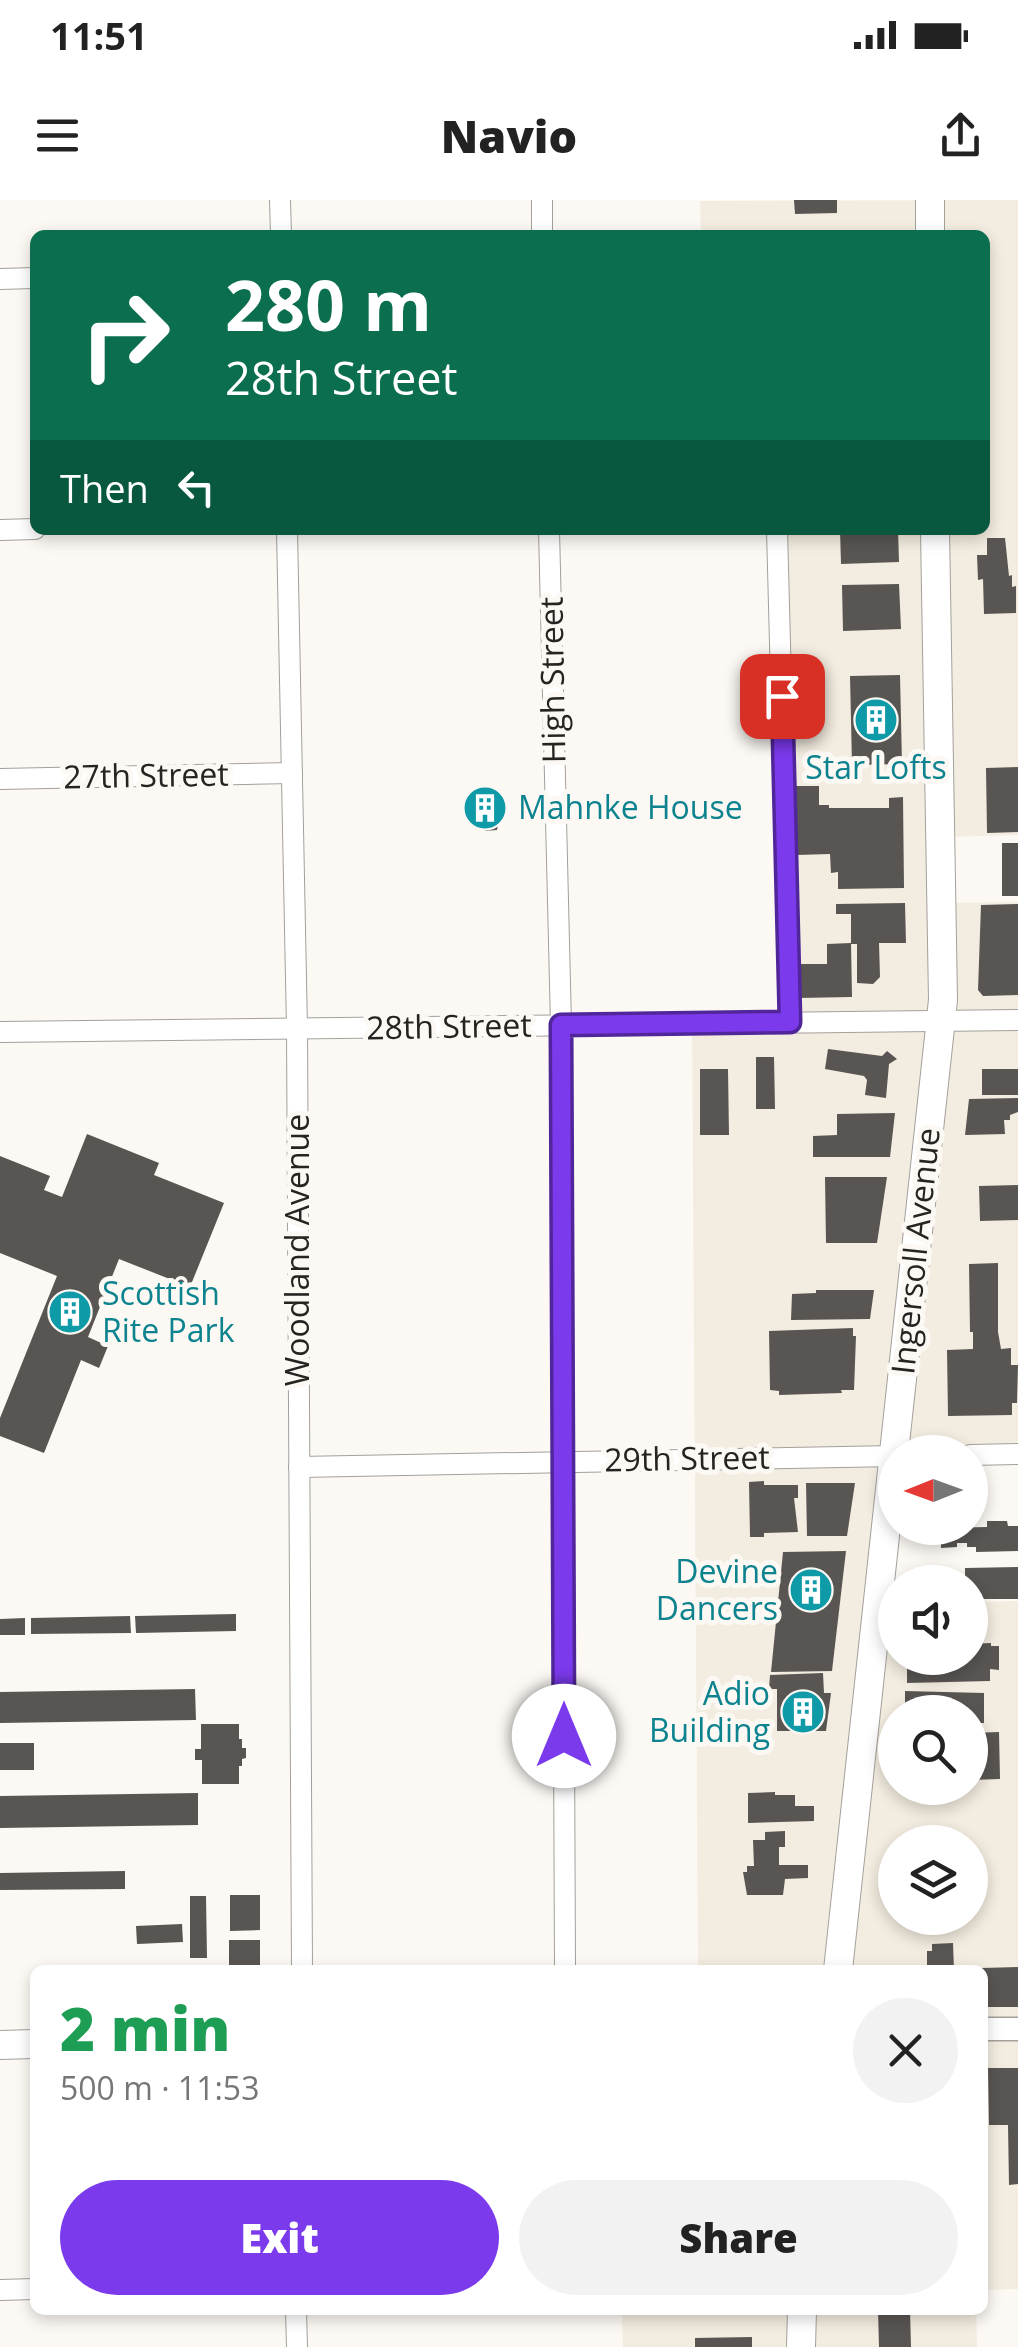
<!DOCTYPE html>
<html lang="en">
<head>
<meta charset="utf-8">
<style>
	body { margin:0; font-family:"Open Sans",sans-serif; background:#f2f2f2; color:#222; height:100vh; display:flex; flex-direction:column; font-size:38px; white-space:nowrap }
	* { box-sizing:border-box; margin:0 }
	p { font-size:32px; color:#767676 }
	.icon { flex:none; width:55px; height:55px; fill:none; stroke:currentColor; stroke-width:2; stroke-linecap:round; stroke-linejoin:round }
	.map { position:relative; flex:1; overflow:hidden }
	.side { position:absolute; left:30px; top:1765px; width:958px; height:350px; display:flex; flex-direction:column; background:#fff; border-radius:15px; box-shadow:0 5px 15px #0003 }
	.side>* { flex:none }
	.banner { position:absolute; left:30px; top:30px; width:960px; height:305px; border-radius:15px; box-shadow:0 5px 15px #0003; background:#0b6e4f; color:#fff; overflow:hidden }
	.needle { width:65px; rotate:269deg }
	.fabs { position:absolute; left:878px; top:1235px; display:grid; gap:20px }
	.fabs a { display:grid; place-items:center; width:110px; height:110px; border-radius:50%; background:#fff; box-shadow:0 5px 15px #0003; font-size:50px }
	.pin { position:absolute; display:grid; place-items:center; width:85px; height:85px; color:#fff; margin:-42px; border-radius:20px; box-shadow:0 5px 15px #0006 }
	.me { position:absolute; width:110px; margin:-55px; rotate:0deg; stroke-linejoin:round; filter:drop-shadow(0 0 8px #0008) }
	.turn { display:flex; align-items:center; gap:35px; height:210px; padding:0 30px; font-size:45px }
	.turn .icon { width:130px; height:130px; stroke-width:2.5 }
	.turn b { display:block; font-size:70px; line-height:85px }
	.then { display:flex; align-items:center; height:95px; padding:0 30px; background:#0003; gap:20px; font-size:38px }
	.round { display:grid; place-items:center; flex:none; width:105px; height:105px; border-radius:52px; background:#f2f2f2 }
	.overview { display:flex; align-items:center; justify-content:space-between; height:170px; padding:0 30px }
	h1 { font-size:60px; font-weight:800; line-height:75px; color:#1e9e55 }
	.action { display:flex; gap:20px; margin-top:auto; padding:20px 30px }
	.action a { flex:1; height:115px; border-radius:60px; background:#7c3aed; color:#fff; font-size:40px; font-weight:800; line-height:115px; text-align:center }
	.action a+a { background:#f2f2f2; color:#222 }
	.status { display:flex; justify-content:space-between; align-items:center; height:70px; padding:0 50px; background:#fff; direction:ltr }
	.status svg { height:28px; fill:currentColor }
	header { display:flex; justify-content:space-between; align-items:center; height:130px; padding:0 30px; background:#fff; font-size:45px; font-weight:800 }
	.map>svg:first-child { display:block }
	.built { fill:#f3ece0; fill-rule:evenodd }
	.building { fill:#595552 }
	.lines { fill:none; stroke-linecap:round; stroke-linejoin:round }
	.minor-casing { stroke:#a3a09b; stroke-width:22 }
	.tertiary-casing { stroke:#a3a09b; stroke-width:25 }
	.secondary-casing { stroke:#a3a09b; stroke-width:30 }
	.minor { stroke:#fff; stroke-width:20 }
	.tertiary { stroke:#fff; stroke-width:22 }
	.secondary { stroke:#fff; stroke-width:28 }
	.route-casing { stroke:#51269a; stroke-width:25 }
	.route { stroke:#7c3aed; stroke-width:18 }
	.labels { text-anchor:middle; stroke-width:10; stroke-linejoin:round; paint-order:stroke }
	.street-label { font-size:32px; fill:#252422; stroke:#fcf9f4 }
	.culture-label { font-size:32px; fill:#0d838f; stroke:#fcf9f4; text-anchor:start }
</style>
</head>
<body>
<div class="status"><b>11:51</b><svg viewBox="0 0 49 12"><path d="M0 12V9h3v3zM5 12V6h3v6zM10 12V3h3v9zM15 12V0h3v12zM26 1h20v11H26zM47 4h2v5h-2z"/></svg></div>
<header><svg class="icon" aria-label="menu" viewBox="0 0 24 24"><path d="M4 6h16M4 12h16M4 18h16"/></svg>Navio<svg class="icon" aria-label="share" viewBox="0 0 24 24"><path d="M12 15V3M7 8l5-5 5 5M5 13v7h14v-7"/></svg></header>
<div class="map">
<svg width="1018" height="2147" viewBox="0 0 1018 2147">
	<rect width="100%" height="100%" fill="#fcf9f4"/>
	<!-- built -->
	<g class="built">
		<path d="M 1018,0 L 1018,635 L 943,637 L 943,703 L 1018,702 L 1018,1254 L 895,1252 L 879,1402 L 895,1402 L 895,1458 L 970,1458 L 970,1402 L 1018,1401 L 1018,2089 L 983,2090 L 982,1770 L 698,1770 L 692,824 L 789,822 L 777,330 L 985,330 L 985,35 L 701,35 L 700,1 ZM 895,1512 L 970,1512 L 970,1588 L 895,1588 ZM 895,1642 L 970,1642 L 970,1718 L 895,1718 Z"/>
		<polygon points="622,2110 976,2110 977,2147 623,2147"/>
	</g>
	<!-- building -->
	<g class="building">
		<polygon points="794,0 837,0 837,13 795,14"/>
		<polygon points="840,330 898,330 899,362 841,364"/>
		<polygon points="987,338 1005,338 1009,376 1012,375 1012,387 1016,386 1016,413 984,414 983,379 978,380 977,355 987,355"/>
		<polygon points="899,384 901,429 843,431 842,385"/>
		<polygon points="900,475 902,564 852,565 850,476"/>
		<polygon points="1018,567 1018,632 987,633 986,568"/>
		<polygon points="795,586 819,586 819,605 829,605 829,608 889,608 889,598 903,597 904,688 838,689 838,672 831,673 830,654 796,655"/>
		<polygon points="471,591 499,591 501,613 497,630 485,631 483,625 471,626 468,595"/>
		<rect x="1002" y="643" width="16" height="53"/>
		<polygon points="905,703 906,743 879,743 880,777 873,784 857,783 857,744 851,744 851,714 836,714 836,704"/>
		<polygon points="1018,704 1018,795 983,796 978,790 981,705"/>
		<polygon points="851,743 852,797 798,798 798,764 827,764 827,744"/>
		<polygon points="828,849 882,856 887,851 897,859 889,864 886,898 865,895 867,880 864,876 825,869"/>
		<polygon points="756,857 774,857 775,909 756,909"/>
		<polygon points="700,869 728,869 729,935 700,935"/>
		<rect x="982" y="869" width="36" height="26"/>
		<polygon points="1018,898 1018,912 1010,915 1010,920 1004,920 1005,934 965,935 969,899"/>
		<polygon points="895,913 890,957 813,957 813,936 837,935 837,914"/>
		<polygon points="87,934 159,963 154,975 224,1003 190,1087 119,1059 88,1137 108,1146 99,1168 81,1160 44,1253 0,1236 0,1218 57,1076 0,1053 0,956 50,976 44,990 62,997"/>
		<polygon points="825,977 887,977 877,1043 826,1043"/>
		<polygon points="1018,985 1018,1020 980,1021 979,986"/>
		<polygon points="998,1063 998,1132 1001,1149 1011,1148 1011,1165 1018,1165 1017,1203 1012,1203 1012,1215 948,1216 947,1150 973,1149 973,1132 970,1132 969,1064"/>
		<polygon points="816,1090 874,1090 870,1119 791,1120 792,1094 816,1093"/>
		<polygon points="853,1128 853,1136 856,1136 854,1190 841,1190 842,1193 779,1195 779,1191 770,1190 769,1131"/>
		<polygon points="764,1281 764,1285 798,1285 798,1298 794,1298 798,1332 764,1333 764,1337 750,1337 749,1282"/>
		<polygon points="806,1283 855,1283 847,1336 807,1336"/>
		<polygon points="987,1321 1007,1321 1008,1326 1018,1326 1018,1351 976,1352 976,1347 967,1347 967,1343 957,1343 957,1347 941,1348 941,1328 987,1327"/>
		<polygon points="846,1351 832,1471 771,1472 783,1352"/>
		<polygon points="1018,1367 1018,1399 970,1399 970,1382 965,1382 965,1368"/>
		<polygon points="236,1414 236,1431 136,1433 135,1416"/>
		<polygon points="130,1416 131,1433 31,1434 31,1418"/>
		<polygon points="25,1418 25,1435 0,1435 0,1419"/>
		<polygon points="991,1443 991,1446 999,1446 999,1470 990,1469 990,1481 907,1483 907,1462 922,1462 923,1458 970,1458 970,1444"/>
		<polygon points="823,1473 824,1493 831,1493 826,1531 777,1531 777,1489 769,1489 770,1475"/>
		<polygon points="195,1489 196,1520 0,1523 0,1492"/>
		<polygon points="905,1491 984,1493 984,1523 970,1523 970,1512 905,1512"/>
		<polygon points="201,1524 239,1524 239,1539 242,1539 242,1548 246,1548 246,1558 242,1559 242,1566 239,1566 239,1584 202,1584 202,1560 195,1560 195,1549 201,1549"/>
		<polygon points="999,1532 1000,1579 970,1580 970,1533"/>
		<rect x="0" y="1543" width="34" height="27"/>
		<polygon points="775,1592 775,1595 795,1595 795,1606 814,1606 814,1621 748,1623 748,1593"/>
		<polygon points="198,1593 198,1625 0,1628 0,1596"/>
		<polygon points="919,1629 946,1629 946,1636 956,1636 956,1642 909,1642 909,1636 919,1636"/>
		<polygon points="785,1631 785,1647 779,1647 779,1665 808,1665 808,1678 785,1679 783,1695 747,1695 743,1672 747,1672 747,1666 754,1666 753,1640 765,1640 765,1632"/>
		<polygon points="125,1671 125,1689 0,1690 0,1673"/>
		<polygon points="230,1695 260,1695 260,1730 230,1731"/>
		<polygon points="190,1696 206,1696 207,1758 190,1758"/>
		<polygon points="182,1724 183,1742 137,1744 136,1726"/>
		<rect x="229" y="1740" width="31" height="30"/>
		<polygon points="953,1743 954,1770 927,1770 927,1751 932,1751 932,1744"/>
		<polygon points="1018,1767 1018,1807 982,1807 982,1768"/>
		<polygon points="988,1868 1018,1868 1018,1984 1009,1985 1008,1925 989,1925"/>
		<polygon points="878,2110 910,2110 911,2147 879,2147"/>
		<polygon points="752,2137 752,2147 695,2147 695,2138"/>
	</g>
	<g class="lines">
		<defs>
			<g id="minor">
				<polyline points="280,0 281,35"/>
				<polyline points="542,0 542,35"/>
				<polyline points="0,79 35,78"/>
				<polyline points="0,330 35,329"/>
				<polyline points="287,330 297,828 302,1770"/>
				<polyline points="549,330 561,825 565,1770"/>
				<polyline points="777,330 790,822"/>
				<polyline points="0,579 292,573"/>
				<polyline points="0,832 1018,820"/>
				<polyline points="970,1255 1018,1254"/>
				<polyline points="299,1267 895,1256"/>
				<polyline points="0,2090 35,2089"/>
				<polyline points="296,2110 297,2147"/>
			</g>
			<polyline id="tertiary" points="982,1829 1018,1829"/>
			<g id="secondary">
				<polyline points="930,0 930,35"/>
				<polyline points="838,1770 943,800 935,330"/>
				<polyline points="0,1845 35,1844"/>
				<polyline points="801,2147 802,2110"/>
			</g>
		</defs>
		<!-- minor casing -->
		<use href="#minor" class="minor-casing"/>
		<!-- tertiary casing -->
		<use href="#tertiary" class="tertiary-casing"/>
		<!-- secondary casing -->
		<use href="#secondary" class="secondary-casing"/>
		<!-- minor -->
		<use href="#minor" class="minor"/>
		<!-- tertiary -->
		<use href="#tertiary" class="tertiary"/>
		<!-- secondary -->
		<use href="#secondary" class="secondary"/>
	</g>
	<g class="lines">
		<defs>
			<polyline id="route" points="564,1536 561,825 790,822 782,496"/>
		</defs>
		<!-- route casing -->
		<use href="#route" class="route-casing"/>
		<!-- route -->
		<use href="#route" class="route"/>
	</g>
	<!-- icons -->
	<defs>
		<symbol id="building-disc" viewBox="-11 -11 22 22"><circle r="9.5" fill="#0f9aa8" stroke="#fcf9f4"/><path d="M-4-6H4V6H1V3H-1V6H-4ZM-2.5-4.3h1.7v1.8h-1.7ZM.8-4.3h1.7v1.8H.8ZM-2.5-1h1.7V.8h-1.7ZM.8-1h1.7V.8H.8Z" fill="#fff"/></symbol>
	</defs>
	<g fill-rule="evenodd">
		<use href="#building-disc" x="851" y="495" width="50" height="50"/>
		<use href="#building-disc" x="460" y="583" width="50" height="50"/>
		<use href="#building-disc" x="45" y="1087" width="50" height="50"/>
		<use href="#building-disc" x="786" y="1365" width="50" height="50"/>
		<use href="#building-disc" x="778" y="1487" width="50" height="50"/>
	</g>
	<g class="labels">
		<!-- street labels -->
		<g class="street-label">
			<text transform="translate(553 480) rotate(-91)" y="11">High Street</text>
			<text transform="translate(146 576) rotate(-1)" y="11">27th Street</text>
			<text transform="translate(449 827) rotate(-1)" y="11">28th Street</text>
			<text transform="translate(298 1050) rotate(-90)" y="11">Woodland Avenue</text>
			<text transform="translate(916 1051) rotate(-84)" y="11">Ingersoll Avenue</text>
			<text transform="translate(687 1259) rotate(-1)" y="11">29th Street</text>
		</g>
		<!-- culture labels -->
		<g class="culture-label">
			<text x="876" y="579" text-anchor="middle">Star Lofts</text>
			<text x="518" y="619">Mahnke House</text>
			<text x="102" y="1105">Scottish<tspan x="102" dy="37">Rite Park</tspan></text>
			<text x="778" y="1383" text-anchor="end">Devine<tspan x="778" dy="37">Dancers</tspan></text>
			<text x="770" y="1505" text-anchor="end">Adio<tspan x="770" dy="37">Building</tspan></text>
		</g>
	</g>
</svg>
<div class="fabs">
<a><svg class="needle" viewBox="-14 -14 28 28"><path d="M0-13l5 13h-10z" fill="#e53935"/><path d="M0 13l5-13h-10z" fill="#767676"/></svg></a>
<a><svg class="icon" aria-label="sound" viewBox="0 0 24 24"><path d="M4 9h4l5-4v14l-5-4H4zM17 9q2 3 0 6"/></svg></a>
<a><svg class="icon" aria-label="search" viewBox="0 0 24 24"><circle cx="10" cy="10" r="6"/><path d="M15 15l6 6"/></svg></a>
<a><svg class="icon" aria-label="layers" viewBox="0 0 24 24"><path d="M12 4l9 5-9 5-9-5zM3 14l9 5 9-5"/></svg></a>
</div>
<div class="pin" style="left:782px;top:496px;background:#d93025"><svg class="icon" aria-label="arrive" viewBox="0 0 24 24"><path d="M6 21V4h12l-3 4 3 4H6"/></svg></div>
<svg class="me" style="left:564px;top:1536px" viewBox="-20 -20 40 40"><circle r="19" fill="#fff"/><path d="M0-13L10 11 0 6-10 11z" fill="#7c3aed"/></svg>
<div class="banner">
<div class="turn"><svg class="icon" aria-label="right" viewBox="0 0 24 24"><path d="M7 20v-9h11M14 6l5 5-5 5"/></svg><div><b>280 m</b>28th Street</div></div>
<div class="then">Then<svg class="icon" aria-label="left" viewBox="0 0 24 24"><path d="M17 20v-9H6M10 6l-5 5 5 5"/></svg></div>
</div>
<section class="side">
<div class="overview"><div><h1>2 min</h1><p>500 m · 11:53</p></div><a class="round"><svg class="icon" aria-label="close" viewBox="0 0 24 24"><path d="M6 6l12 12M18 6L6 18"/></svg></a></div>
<div class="action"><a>Exit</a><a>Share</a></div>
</section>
</div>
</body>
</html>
